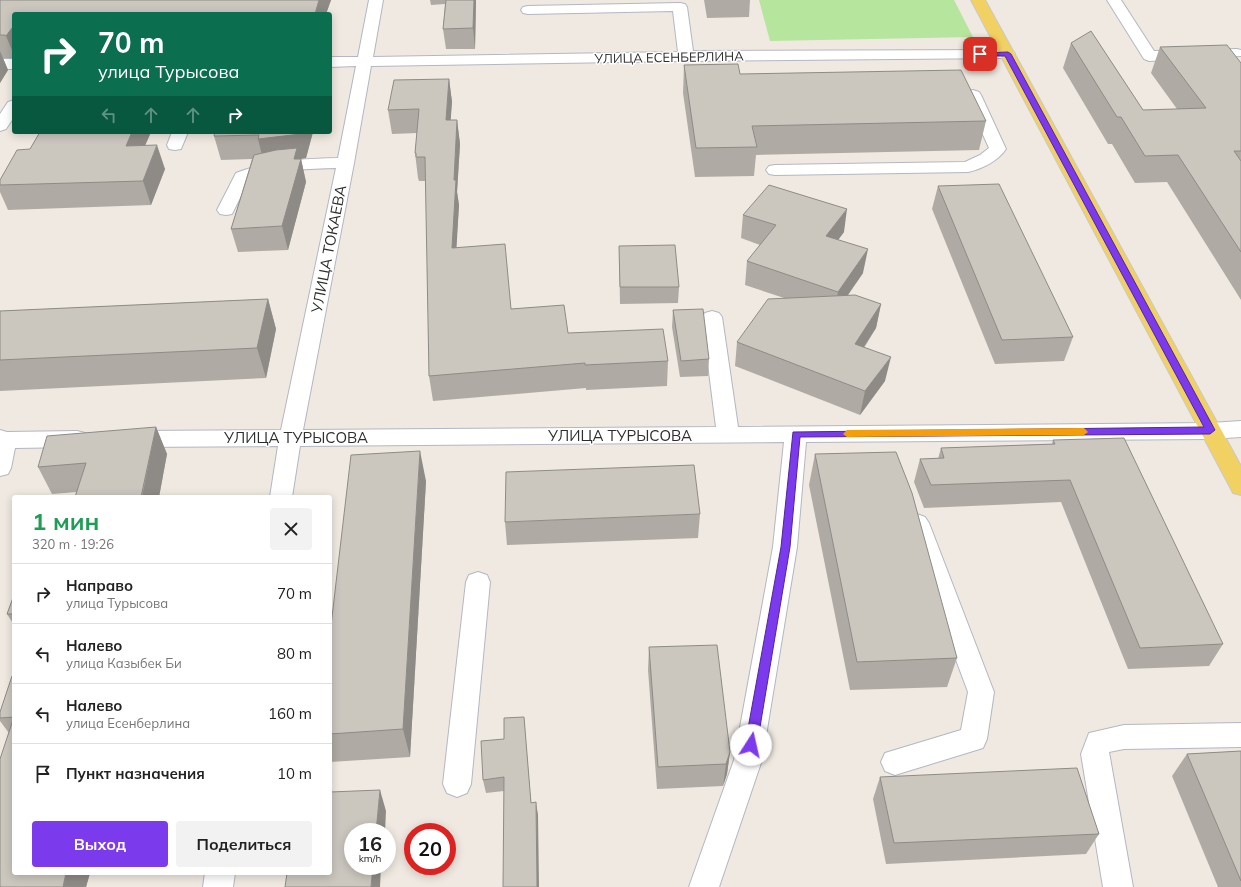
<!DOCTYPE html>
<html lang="ru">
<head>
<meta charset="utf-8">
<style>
	body { margin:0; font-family:Mulish,sans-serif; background:#f2f2f2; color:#222; height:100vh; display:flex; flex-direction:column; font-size:15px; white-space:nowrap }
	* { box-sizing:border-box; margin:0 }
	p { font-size:13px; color:#767676 }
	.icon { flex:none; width:22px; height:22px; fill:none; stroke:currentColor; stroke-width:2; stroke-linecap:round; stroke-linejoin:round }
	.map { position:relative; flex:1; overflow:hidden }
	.panel { position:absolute; left:12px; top:495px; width:320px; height:380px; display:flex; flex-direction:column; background:#fff; border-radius:4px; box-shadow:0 2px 10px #0003 }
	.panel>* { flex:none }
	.hud { position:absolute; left:12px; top:12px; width:320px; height:122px; border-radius:4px; box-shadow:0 2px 10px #0003; background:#0b6e4f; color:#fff; overflow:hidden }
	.speed { position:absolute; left:344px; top:823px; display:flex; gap:8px; font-size:20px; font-weight:700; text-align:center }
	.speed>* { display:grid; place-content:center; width:52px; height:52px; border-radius:50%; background:#fff; box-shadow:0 2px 10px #0003; line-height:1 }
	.speed small { font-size:10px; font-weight:400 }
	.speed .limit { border:6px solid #d22; background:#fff; color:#111 }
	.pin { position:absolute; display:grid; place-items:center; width:34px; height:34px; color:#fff; margin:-17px; border-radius:8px; box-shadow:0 2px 6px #0006 }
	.me { position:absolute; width:44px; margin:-22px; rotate:10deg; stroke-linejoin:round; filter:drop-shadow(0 0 3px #0008) }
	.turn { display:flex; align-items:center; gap:14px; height:84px; padding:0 20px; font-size:18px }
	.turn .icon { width:52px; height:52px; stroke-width:2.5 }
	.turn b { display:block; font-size:28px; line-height:34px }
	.lanes { display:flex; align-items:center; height:38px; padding:0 20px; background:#0003; justify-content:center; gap:20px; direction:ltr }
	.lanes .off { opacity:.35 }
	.round { display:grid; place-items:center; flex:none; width:42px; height:42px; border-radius:4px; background:#f2f2f2 }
	.summary { display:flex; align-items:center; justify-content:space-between; height:68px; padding:0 20px }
	h1 { font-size:24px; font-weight:700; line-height:30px; color:#1e9e55 }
	.primary-button { display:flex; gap:8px; margin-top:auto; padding:8px 20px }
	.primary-button a { flex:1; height:46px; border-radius:4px; background:#7c3aed; color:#fff; font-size:16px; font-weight:700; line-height:46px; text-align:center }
	.primary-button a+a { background:#f2f2f2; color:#222 }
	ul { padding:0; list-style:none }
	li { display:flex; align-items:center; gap:12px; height:60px; padding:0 20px; border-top:1px solid #e0e0e0 }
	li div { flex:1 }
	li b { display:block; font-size:15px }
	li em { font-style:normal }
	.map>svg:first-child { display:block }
	.green { fill:#b6e59e }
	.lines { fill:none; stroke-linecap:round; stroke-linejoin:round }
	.minor-casing { stroke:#b4b7c1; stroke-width:2 }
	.major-casing { stroke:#c9c9c9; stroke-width:2 }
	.minor { fill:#fff; fill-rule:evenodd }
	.major { fill:#f2d163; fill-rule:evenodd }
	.wall { fill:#afaba4 }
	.shaded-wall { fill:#8e8b86 }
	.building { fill:#cbc7bf; stroke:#8e8b86 }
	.route { fill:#7c3aed; stroke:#51269a }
	.slow { fill:#f59e0b }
	.labels { text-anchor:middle; stroke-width:3; stroke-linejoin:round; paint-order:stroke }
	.far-street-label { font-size:13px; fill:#2e2e2e; stroke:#fff }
	.street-label { font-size:15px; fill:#2e2e2e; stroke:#fff }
</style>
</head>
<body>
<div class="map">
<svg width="1241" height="887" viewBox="0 0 1241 887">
	<rect width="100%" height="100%" fill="#efe9e1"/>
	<!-- green -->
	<polygon class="green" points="759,0 954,0 973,37 770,41"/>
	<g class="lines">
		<defs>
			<g id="minor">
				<path d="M 369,0 L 383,0 L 373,57 L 678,52 L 673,11 L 528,14 L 523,13 L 521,10 L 523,7 L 528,6 L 680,3 L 685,4 L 687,7 L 693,51 L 1008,50 L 1013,51 L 1015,54 L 1013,57 L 1008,58 L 686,61 L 371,66 L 354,163 L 303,430 L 716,427 L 702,317 L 705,313 L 712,311 L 719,313 L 722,317 L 738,427 L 1210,423 L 1241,421 L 1241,437 L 1210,439 L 806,442 L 797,547 L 762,760 L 719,887 L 689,887 L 734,760 L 773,547 L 784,442 L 300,446 L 292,497 L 270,497 L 278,446 L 131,447 L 123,445 L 120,439 L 123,433 L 131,431 L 281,430 L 336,168 C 306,169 277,169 249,180 L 232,214 L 226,215 L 220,214 L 217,210 L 236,173 C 269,160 302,159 338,158 L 356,66 L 330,67 L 330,57 L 358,57 Z"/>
				<polygon points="1107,0 1121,0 1154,51 1237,49 1241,50 1241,56 1149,61 1144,59"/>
				<rect x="0" y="59" width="14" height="10"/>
				<path d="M 973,90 L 979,92 L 981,95 L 1006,149 C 998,161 982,169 968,172 L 775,175 L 769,174 L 766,170 L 769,166 L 775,165 L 965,162 L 980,155 L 989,148 L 965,95 L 967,92 Z"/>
				<polygon points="14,100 14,117 6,129 0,131 0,114 8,102"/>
				<polygon points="172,132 188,132 181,149 175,150 169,149 167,145"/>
				<polygon points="0,430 7,432 77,431 85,433 88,439 85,445 77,447 15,448 11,468 8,474 0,476"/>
				<polygon points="917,514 925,517 929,523 994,692 987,739 983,748 895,775 885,771 881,762 885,753 961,730 968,692 905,523 909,517"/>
				<polygon points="478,572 487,575 490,582 471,784 467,793 457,797 447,793 443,784 466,582 469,575"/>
				<polygon points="1241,723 1241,747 1124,749 1109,752 1133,887 1103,887 1081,754 1089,733 1124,725"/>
				<polygon points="205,873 235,873 233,887 203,887"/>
			</g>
			<polygon id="major" points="971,0 985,0 1241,466 1241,495 1233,493 1230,487"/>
		</defs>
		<!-- minor casing -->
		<use href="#minor" class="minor-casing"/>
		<!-- major casing -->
		<use href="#major" class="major-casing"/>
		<!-- minor -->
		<use href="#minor" class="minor"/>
		<!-- major -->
		<use href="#major" class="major"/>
	</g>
	<!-- wall -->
	<g class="wall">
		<polygon points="0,0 331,0 326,14 14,14 14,58 3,58 8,70 0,83"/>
		<polygon points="430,0 476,0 475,49 446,49 443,29 445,4 431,5"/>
		<polygon points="704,0 750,0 749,17 707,18"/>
		<polygon points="1071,43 1143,110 1177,109 1151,73 1160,47 1241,63 1241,300 1167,182 1135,183 1112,144 1108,144 1063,68"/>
		<polygon points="684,65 740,74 986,121 979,150 756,155 754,176 695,177 683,93"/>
		<polygon points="449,79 452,102 450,120 457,120 460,144 457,192 459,205 456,248 511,309 568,333 668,361 667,386 586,390 586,388 433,401 429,376 426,181 419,181 418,178 415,153 417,133 392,134 388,110"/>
		<polygon points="40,132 151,132 145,146 165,169 151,205 8,210 0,192 0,180 30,149"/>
		<polygon points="313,132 306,158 300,159 301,159 306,182 288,250 238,252 231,229 252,159 221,160 214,136"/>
		<polygon points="938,186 1073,337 1064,361 995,364 932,209"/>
		<polygon points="743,215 844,232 838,240 863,273 848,295 881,304 876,328 864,348 885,381 860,415 735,366 737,342 784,298 745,285 747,261 760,245 741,238"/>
		<polygon points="619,246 679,287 678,303 620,304"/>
		<polygon points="268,299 276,329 266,378 0,391 0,311"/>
		<polygon points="673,310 709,359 708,376 680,377 672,327"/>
		<polygon points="156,427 167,454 159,497 75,497 77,492 52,494 38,467"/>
		<polygon points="1053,440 1223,644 1209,666 1128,669 1061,502 924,508 914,482 920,459 938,459 941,448 1052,444"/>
		<polygon points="815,454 957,658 947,687 850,690 809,485"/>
		<polygon points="426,481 410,757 330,762 330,634"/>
		<polygon points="700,514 698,538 507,545 505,522"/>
		<polygon points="14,595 14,625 7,614"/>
		<polygon points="649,647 730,752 727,774 723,786 657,789 648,670"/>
		<polygon points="14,676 14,873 90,873 86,887 0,887 9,733 0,721 0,712"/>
		<polygon points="524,717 531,803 538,815 504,791 486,793 483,780 504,739"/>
		<polygon points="1241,751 1241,887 1218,887 1172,776 1187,754"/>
		<polygon points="880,777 1099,834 1086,854 886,864 873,799"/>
	</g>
	<!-- shaded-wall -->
	<g class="shaded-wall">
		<polygon points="319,0 331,0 326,14 315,14"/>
		<polygon points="474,0 476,0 475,49 473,28"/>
		<polygon points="12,28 14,34 14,55 6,36"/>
		<polygon points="0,51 8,70 0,83"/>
		<polygon points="449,79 452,102 449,144 446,120"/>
		<polygon points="457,120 460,144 457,192 459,205 455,273 452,248 454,180"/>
		<polygon points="132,132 151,132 134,170 126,146"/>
		<polygon points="301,132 313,132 306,158 300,159 300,161 301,159 306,182 288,250 282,226 264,163 258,139"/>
		<polygon points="157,145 165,169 151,205 143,181"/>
		<polygon points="847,209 844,232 823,260 826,236"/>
		<polygon points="868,249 863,273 834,315 838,292"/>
		<polygon points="268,299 276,329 266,378 257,348"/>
		<polygon points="881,304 876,328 850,368 855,344"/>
		<polygon points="891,357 885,381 860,415 865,391"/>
		<polygon points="156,427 167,454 159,497 142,497"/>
		<polygon points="420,451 426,481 410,757 403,729"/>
		<polygon points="730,752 727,774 723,786 726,764"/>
		<polygon points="380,790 386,811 385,832 376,832"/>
		<polygon points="536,802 538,815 539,887 537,887"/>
		<polygon points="373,866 381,866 380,887 371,887"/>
		<polygon points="66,873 90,873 86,887 63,887"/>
	</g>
	<!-- building -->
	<g class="building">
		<polygon points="0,0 319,0 315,14 14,14 14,28 12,28 6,36 5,35 0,35"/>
		<polygon points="446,0 474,0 473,28 443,29"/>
		<polygon points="1091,31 1143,110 1206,108 1160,47 1227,45 1241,63 1241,151 1234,151 1241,161 1241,252 1178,155 1145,156 1121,117 1117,117 1071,43"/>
		<polygon points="738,64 740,74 961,70 986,121 752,126 757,147 696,148 684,65"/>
		<polygon points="449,79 446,120 457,120 454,180 456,180 452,248 505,244 511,309 564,305 568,333 663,329 668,361 585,365 585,363 429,376 425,157 416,157 416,153 415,153 419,109 388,110 394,80"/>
		<polygon points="40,132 132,132 126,146 157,145 143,181 0,185 0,180 17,150 30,149"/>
		<polygon points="215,132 301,132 301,134 258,139 259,135 214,136"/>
		<polygon points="297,148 294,159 301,159 282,226 231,229 254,155 276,150"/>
		<polygon points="999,184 1073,337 1002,340 938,186"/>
		<polygon points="769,185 847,209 826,236 868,249 838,292 747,261 776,225 743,215"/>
		<polygon points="675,245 679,287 620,287 619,246"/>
		<polygon points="855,295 881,304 855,344 891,357 865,391 737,342 768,299"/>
		<polygon points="268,299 257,348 0,360 0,311"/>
		<polygon points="703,309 709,359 681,361 673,310"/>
		<polygon points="156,427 141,497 148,497 75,497 86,463 38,467 47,436"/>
		<polygon points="1124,438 1223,644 1140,648 1070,480 931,485 920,459 944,458 941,448 1055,444 1053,440"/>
		<polygon points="420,451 403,729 330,734 330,634 351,455"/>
		<polygon points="896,452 912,493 957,658 857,662 815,454"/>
		<polygon points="694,465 700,514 505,522 506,472"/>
		<polygon points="14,595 14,614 7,614"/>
		<polygon points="717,645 730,752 726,764 658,767 649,647"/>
		<polygon points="12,676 14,676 14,873 66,873 63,887 0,887 0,759 14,717 0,718 0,712"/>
		<polygon points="524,717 531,803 536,802 537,887 503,887 504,777 483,780 481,741 504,739 504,718"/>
		<polygon points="1241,751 1241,881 1187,754"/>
		<polygon points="1077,768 1099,834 894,843 880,777"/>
		<polygon points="380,790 376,832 353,832 353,866 373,866 371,887 285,887 287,873 330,873 330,792"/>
	</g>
	<!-- route -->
	<polygon class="route" points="1008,52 1011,54 1215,430 1210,434 800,437 790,547 757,745 755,748 751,750 747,748 745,745 781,547 793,432 1204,427 1005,56 980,56 977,54 980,53"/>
	<!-- slow -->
	<polygon class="slow" points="1084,428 1088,432 1084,435 847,437 843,434 847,430"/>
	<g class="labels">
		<!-- far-street labels -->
		<g class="far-street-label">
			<text transform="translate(669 57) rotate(-1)" y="5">УЛИЦА ЕСЕНБЕРЛИНА</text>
		</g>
		<!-- street labels -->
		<g class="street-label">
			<text transform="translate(329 249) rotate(-79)" y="5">УЛИЦА ТОКАЕВА</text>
			<text x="620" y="441">УЛИЦА ТУРЫСОВА</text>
			<text x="296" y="443">УЛИЦА ТУРЫСОВА</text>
		</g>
	</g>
</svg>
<div class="speed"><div>16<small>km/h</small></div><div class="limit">20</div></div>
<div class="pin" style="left:980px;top:54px;background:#d93025"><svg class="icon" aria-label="arrive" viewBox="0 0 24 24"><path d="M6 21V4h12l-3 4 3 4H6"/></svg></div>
<svg class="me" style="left:751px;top:745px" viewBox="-20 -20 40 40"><circle r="19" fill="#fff"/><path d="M0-13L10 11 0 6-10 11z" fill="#7c3aed"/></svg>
<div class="hud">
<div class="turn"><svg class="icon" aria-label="right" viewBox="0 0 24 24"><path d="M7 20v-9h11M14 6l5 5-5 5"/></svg><div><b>70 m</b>улица Турысова</div></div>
<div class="lanes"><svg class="icon off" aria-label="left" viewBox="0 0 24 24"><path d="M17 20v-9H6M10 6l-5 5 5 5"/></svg><svg class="icon off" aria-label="ahead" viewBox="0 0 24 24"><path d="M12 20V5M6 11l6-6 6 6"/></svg><svg class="icon off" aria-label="ahead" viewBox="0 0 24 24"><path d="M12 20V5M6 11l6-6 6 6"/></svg><svg class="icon" aria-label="right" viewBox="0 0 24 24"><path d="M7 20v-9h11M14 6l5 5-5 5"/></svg></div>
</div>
<section class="panel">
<div class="summary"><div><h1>1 мин</h1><p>320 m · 19:26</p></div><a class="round"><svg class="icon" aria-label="close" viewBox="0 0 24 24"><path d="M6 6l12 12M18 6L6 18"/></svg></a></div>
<ul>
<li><svg class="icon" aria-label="right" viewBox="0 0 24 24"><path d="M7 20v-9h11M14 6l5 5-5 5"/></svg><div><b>Направо</b><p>улица Турысова</p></div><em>70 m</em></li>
<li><svg class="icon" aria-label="left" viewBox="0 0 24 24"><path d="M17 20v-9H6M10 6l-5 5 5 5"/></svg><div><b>Налево</b><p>улица Казыбек Би</p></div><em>80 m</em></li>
<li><svg class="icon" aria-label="left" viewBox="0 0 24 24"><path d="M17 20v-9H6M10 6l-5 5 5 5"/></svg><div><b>Налево</b><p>улица Есенберлина</p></div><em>160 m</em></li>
<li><svg class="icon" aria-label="arrive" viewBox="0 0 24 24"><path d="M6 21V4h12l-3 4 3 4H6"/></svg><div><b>Пункт назначения</b></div><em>10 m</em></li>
</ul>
<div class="primary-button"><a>Выход</a><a>Поделиться</a></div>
</section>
</div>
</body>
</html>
